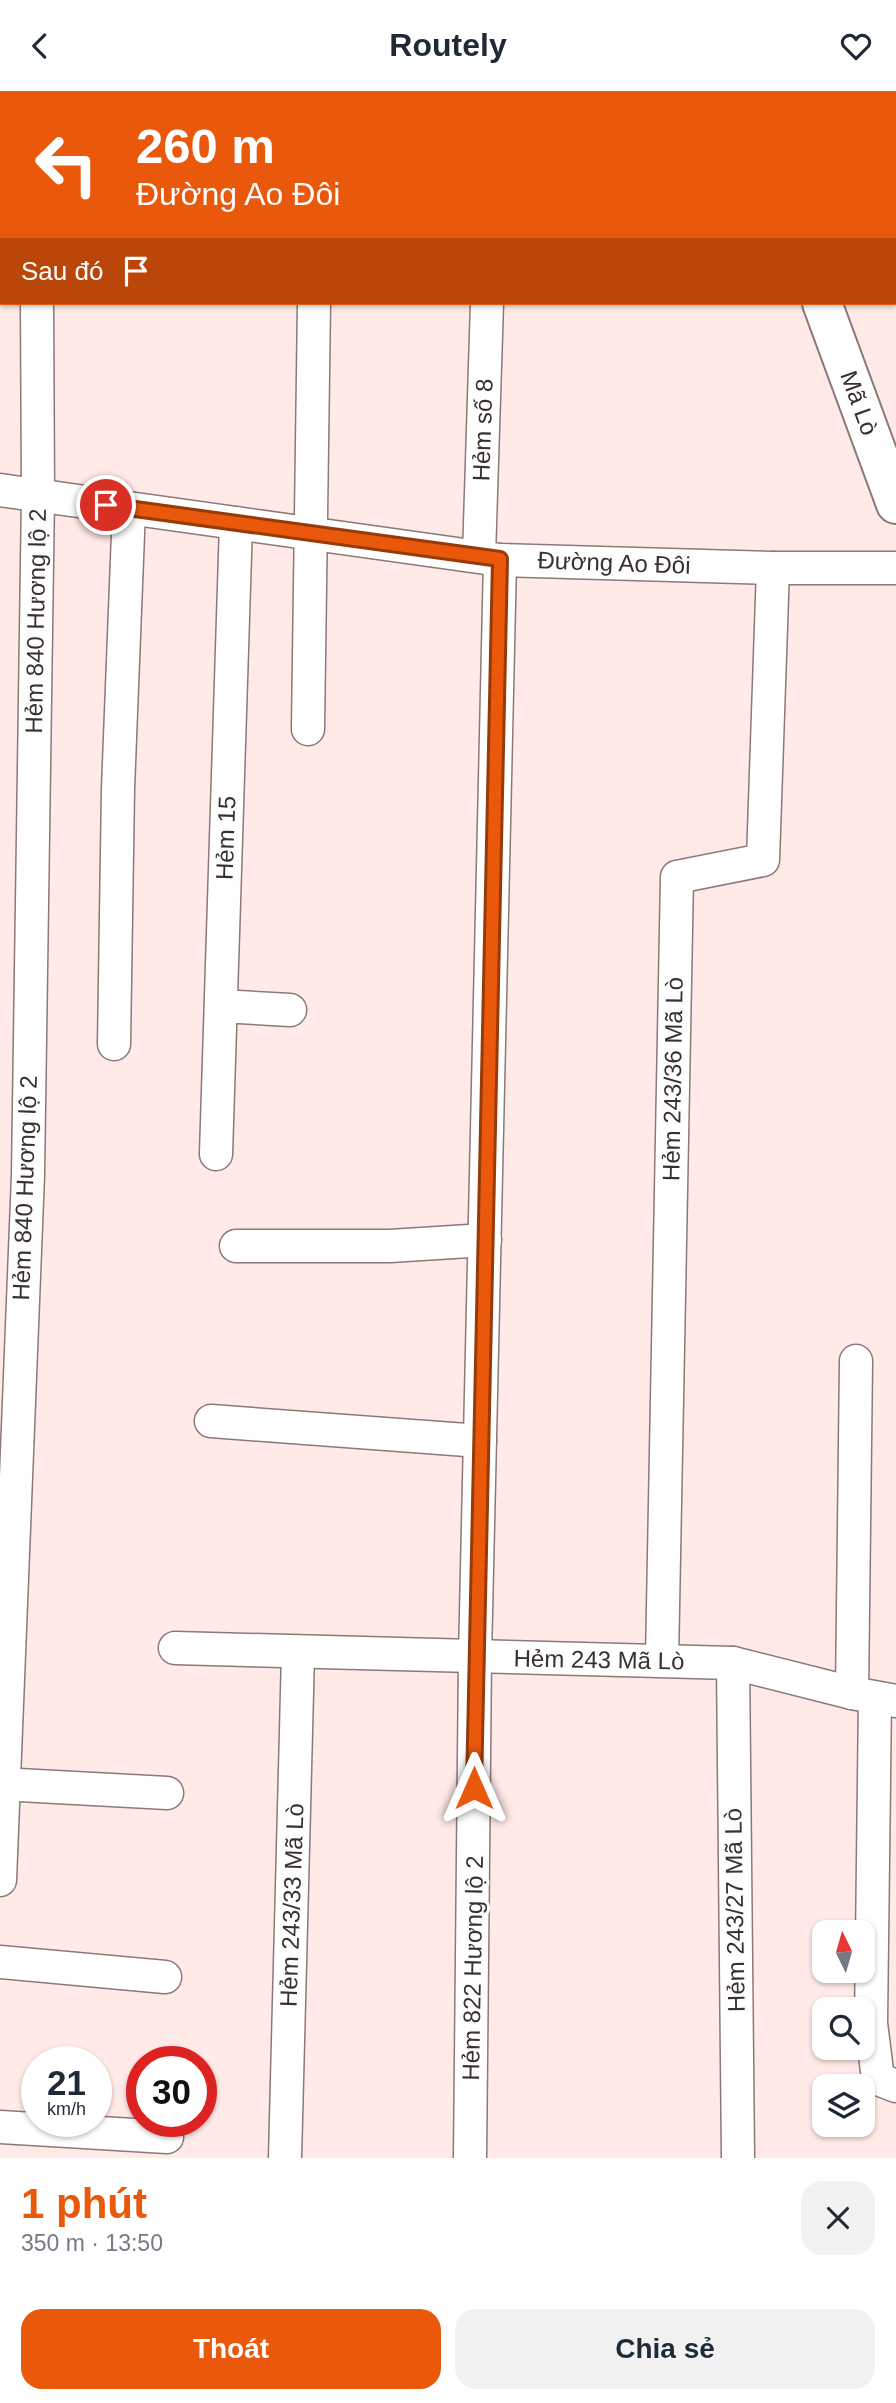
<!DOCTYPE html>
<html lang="vi">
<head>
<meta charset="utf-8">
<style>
	body { margin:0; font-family:Arial,sans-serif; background:#f2f2f3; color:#1f2937; height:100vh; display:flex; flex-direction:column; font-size:26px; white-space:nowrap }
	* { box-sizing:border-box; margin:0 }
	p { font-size:23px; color:#747a83 }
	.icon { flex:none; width:38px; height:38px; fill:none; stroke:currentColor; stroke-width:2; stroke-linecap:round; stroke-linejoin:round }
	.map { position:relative; height:2067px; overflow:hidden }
	.side { display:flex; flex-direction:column; background:#fff; flex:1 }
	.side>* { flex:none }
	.hud { position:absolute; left:0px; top:0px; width:896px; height:214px; box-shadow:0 2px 5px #0004; background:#ea580c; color:#fff; overflow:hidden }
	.needle { width:46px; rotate:355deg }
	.controls { position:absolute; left:812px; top:1829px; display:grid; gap:14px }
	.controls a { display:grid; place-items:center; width:63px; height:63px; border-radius:14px; background:#fff; box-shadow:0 2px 5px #0004; font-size:35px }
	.speed { position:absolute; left:21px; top:1955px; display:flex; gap:14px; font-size:35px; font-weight:700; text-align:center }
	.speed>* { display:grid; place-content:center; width:91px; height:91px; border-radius:50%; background:#fff; box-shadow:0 2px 5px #0004; line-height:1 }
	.speed small { font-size:18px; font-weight:400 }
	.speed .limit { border:10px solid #d22; background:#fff; color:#111 }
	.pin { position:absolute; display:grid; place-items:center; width:60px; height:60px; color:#fff; margin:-30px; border:4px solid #fff; border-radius:50%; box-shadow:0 2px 7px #0007 }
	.me { position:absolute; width:77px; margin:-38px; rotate:0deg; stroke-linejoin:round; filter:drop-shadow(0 0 5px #0008) }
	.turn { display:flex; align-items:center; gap:24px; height:147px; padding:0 21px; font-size:32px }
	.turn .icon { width:91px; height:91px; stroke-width:2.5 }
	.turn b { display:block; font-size:49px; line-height:60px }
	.then { display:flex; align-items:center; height:66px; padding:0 21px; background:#0003; gap:14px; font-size:26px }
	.round { display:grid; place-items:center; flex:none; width:74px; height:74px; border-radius:21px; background:#f2f2f3 }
	.headline { display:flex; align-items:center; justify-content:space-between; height:119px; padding:0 21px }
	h1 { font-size:42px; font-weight:600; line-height:52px; color:#ea580c }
	.primary-button { display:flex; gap:14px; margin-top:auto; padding:14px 21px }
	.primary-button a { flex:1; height:80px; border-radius:21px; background:#ea580c; color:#fff; font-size:28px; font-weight:600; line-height:80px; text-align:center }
	.primary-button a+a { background:#f2f2f3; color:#1f2937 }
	header { display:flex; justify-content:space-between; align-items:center; height:91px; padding:0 21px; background:#fff; font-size:32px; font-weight:600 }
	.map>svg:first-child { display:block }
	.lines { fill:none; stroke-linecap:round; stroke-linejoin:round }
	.minor-casing { stroke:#8b7977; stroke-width:35 }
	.major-casing { stroke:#8b7977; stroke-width:42 }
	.minor { stroke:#fff; stroke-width:32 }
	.major { stroke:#fff; stroke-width:38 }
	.route-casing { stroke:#983908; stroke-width:18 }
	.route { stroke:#ea580c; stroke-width:12 }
	.labels { text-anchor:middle; stroke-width:6; stroke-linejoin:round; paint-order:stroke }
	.street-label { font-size:24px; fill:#393130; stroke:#fdfdfd }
</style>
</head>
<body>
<header><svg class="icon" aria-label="back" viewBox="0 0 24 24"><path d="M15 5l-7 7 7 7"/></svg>Routely<svg class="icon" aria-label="heart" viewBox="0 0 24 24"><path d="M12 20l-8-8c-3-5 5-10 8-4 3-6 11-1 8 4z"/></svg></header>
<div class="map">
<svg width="896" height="2067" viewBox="0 0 896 2067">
	<rect width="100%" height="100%" fill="#ffeae7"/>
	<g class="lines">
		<defs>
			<g id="minor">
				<polyline points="37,0 37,2"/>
				<polyline points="580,0 580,2"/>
				<polyline points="820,0 832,2"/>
				<polyline points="894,10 896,10"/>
				<polyline points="0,399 500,469 773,477 896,477"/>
				<polyline points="479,465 487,212"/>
				<polyline points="308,638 314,212"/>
				<polyline points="221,915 290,919"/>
				<polyline points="114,953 118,698 129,417"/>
				<polyline points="216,1063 236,432"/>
				<polyline points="236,1155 390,1155 485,1149"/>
				<polyline points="211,1330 480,1350"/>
				<polyline points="175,1557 733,1572 852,1602 896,1610"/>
				<polyline points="662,1569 677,786 763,769 773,477"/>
				<polyline points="733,1572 738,2067"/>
				<polyline points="852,1602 856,1270"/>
				<polyline points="875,1607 871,1932 878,1988 896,1995"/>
				<polyline points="0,1693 167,1702"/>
				<polyline points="0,1789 28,1084 38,404 37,212"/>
				<polyline points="0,1871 165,1886"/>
				<polyline points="0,2036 167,2046"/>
				<polyline points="285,2067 298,1562"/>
				<polyline points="470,2067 475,1566 500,469"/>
			</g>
			<g id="major">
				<polyline points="744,0 744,2"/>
				<polyline points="822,212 896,413"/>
			</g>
		</defs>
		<!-- minor casing -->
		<use href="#minor" class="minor-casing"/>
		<!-- major casing -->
		<use href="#major" class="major-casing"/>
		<!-- minor -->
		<use href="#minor" class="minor"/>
		<!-- major -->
		<use href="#major" class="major"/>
	</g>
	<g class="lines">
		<defs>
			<polyline id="route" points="106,414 500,468 474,1697"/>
		</defs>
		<!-- route casing -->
		<use href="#route" class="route-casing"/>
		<!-- route -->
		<use href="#route" class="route"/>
	</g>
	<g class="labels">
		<!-- street labels -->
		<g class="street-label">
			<text transform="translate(859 312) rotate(70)" y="8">Mã Lò</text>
			<text transform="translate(483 339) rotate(-88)" y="8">Hẻm số 8</text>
			<text transform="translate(614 472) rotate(2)" y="8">Đường Ao Đôi</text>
			<text transform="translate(36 530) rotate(-89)" y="8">Hẻm 840 Hương lộ 2</text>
			<text transform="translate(226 747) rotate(-88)" y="8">Hẻm 15</text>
			<text transform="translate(673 988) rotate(-89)" y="8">Hẻm 243/36 Mã Lò</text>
			<text transform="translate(25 1097) rotate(-88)" y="8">Hẻm 840 Hương lộ 2</text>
			<text transform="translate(599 1569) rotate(1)" y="8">Hẻm 243 Mã Lò</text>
			<text transform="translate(292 1814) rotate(-88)" y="8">Hẻm 243/33 Mã Lò</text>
			<text transform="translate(735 1819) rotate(-91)" y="8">Hẻm 243/27 Mã Lò</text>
			<text transform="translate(473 1877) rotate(-89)" y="8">Hẻm 822 Hương lộ 2</text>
		</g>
	</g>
</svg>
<div class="controls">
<a><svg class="needle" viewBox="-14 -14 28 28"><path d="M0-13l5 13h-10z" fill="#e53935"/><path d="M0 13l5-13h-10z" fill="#747a83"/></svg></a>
<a><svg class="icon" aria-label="search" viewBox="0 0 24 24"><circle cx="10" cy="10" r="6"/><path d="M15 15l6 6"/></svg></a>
<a><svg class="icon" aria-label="layers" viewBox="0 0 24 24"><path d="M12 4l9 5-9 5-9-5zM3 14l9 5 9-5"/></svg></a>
</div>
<div class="speed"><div>21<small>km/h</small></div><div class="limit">30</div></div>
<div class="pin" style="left:106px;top:414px;background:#d93025"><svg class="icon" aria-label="arrive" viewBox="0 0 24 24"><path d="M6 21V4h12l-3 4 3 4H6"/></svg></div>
<svg class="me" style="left:474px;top:1697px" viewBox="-20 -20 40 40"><path d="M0-17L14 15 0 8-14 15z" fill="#ea580c" stroke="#fff" stroke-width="4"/></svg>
<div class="hud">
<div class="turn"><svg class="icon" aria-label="left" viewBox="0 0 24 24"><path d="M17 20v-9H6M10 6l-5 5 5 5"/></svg><div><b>260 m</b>Đường Ao Đôi</div></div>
<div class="then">Sau đó<svg class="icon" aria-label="arrive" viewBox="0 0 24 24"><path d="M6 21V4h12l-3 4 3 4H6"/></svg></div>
</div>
</div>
<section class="side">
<div class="headline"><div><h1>1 phút</h1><p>350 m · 13:50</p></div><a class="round"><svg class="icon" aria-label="close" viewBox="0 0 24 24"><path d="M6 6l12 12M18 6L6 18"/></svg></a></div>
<div class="primary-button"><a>Thoát</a><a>Chia sẻ</a></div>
</section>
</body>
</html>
